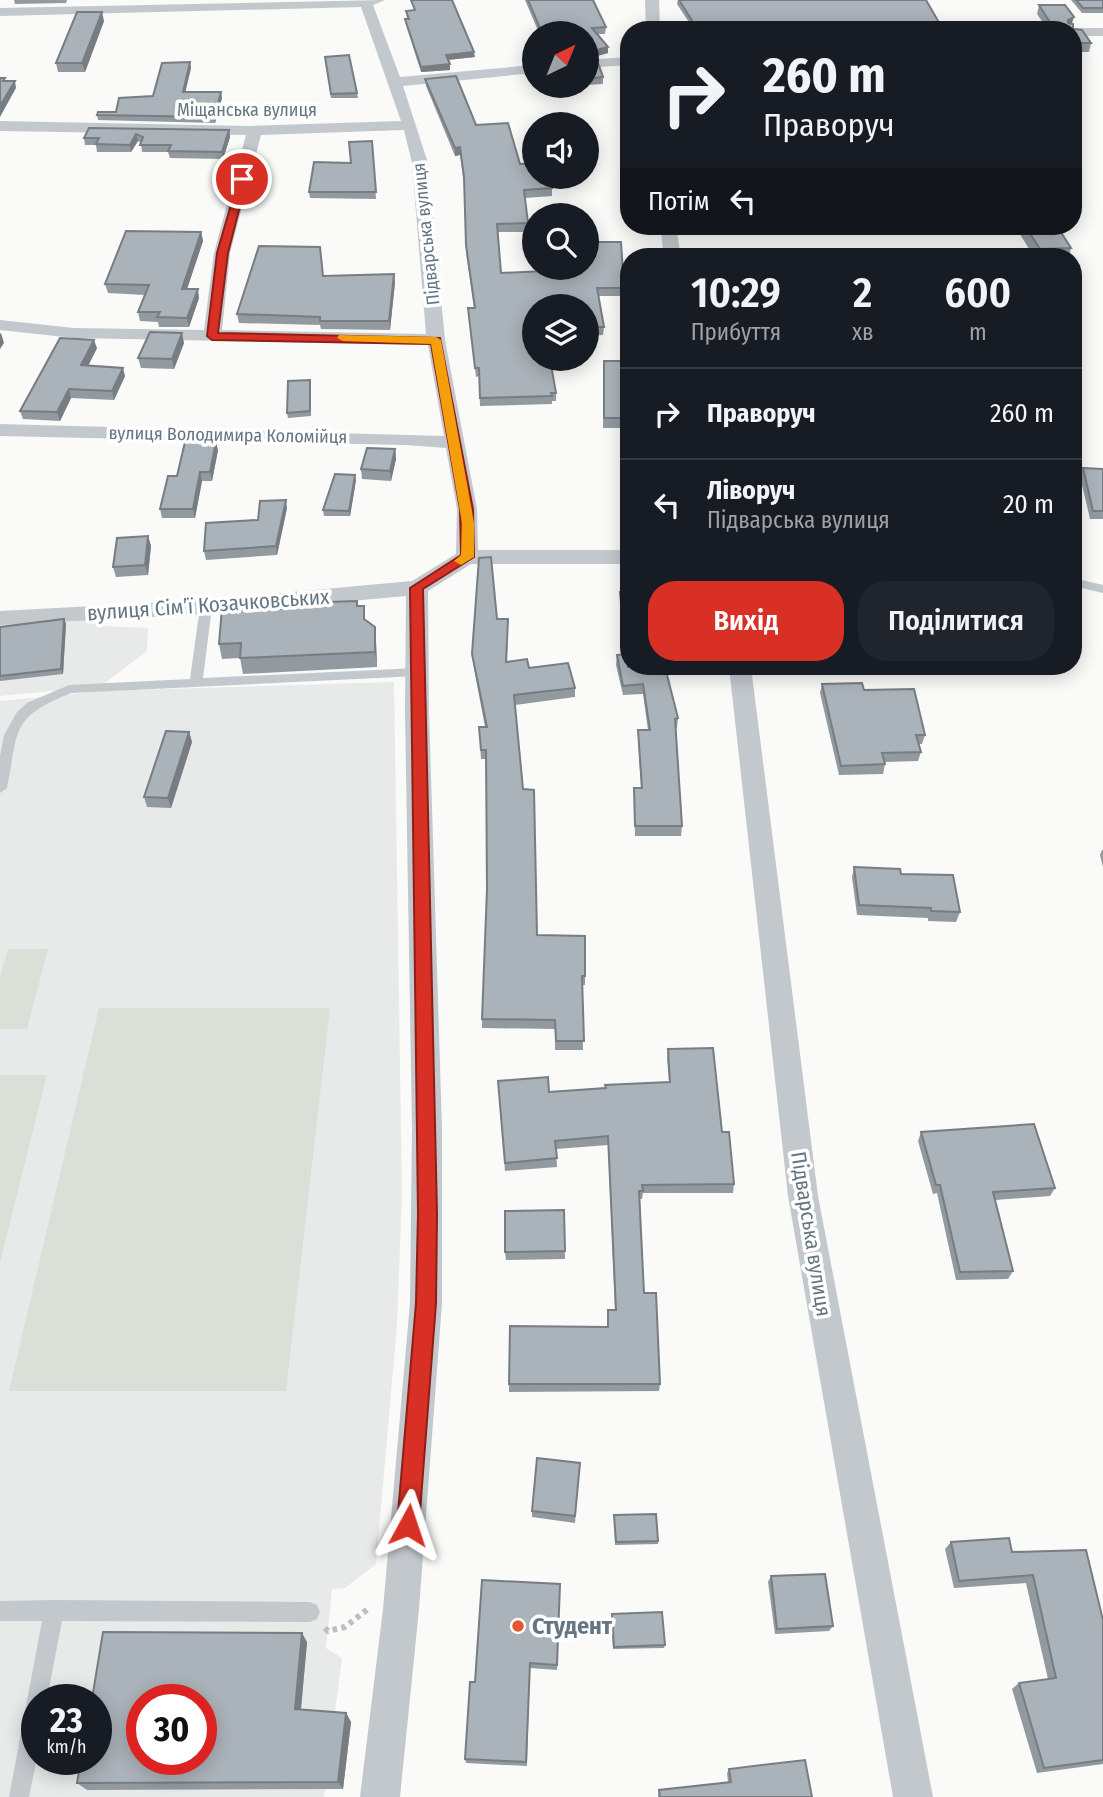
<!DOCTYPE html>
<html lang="uk">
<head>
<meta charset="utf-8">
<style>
	body { margin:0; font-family:"Fira Sans Condensed",sans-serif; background:#20242c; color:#f1f3f6; height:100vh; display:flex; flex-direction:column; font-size:26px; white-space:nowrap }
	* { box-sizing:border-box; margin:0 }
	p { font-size:23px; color:#9ea1a6 }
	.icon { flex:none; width:38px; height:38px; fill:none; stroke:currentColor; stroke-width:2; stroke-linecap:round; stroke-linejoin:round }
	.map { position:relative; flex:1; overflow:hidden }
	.side { position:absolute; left:620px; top:248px; width:462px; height:427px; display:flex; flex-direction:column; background:#171b24; border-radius:28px; box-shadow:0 4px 18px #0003 }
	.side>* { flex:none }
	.guide { position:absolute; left:620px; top:21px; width:462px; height:214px; border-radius:28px; box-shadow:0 4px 18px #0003; background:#171b24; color:#f1f3f6; overflow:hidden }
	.needle { width:46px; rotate:43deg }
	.fabs { position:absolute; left:522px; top:21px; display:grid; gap:14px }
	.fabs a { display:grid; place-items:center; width:77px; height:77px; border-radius:50%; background:#171b24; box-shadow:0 4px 18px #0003; font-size:35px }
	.speed { position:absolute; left:21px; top:1684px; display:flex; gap:14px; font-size:35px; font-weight:700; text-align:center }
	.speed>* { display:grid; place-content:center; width:91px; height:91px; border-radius:50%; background:#171b24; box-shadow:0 4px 18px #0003; line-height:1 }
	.speed small { font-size:18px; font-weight:400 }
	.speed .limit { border:10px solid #d22; background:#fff; color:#111 }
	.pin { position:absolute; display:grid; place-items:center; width:60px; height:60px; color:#fff; margin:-30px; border:4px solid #fff; border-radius:50%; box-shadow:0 2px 7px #0007 }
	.me { position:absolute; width:77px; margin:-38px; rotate:5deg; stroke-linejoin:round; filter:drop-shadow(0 0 5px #0008) }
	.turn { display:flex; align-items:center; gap:24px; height:147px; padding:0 28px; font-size:32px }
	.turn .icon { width:91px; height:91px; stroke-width:2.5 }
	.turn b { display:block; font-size:49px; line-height:60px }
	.then { display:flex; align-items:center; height:66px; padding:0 28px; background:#0003; gap:14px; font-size:26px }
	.eta { display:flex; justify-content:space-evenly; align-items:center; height:119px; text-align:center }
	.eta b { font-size:42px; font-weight:600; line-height:49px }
	.button { display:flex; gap:14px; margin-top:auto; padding:14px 28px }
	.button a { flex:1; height:80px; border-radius:28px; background:#d93025; color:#fff; font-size:28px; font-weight:600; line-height:80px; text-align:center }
	.button a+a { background:#20242c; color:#f1f3f6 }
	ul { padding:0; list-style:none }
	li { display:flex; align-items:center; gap:21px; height:91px; padding:0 28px; border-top:2px solid #363941 }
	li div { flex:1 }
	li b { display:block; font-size:26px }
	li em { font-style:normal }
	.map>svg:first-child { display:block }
	.built { fill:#e8e9e9; fill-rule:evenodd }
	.green { fill:#dadfd7 }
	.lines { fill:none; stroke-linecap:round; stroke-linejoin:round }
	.path { stroke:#bbbfc2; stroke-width:6; stroke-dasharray:4.5 4.5; stroke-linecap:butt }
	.lane { fill:#c3c8cc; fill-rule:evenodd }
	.street { fill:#c3c8cc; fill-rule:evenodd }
	.wall { fill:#929a9f }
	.shaded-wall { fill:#777d82 }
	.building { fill:#aab3b9; stroke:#777d82; stroke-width:2; fill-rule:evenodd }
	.route { fill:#d93025; stroke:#8d1f18; stroke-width:2 }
	.slow { fill:#f59e0b }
	.poi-dot { fill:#e4572e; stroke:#fff; stroke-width:2.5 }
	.labels { text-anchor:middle; stroke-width:7; stroke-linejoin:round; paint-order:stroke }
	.far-street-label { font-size:18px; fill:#657683; stroke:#fff }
	.street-label { font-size:21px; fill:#657683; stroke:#fff }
	.near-poi-label { font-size:24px; font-weight:bold; fill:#657683; stroke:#fff; text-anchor:start }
</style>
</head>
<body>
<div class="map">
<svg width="1103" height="1797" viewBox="0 0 1103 1797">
	<rect width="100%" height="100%" fill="#fafaf8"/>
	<!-- built -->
	<g class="built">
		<polygon points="107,612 104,626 148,628 147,651 101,686 0,696 0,618"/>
		<path d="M 394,682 L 402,1194 L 397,1325 L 376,1564 L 345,1588 L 332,1589 L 326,1648 L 342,1658 L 324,1797 L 0,1797 L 0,701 L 101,691 ZM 37,1699 L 96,1699 L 96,1759 L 37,1759 ZM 142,1699 L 201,1699 L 201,1759 L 142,1759 Z"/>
	</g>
	<!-- green -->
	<g class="green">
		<polygon points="8,949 48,949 27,1029 0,1029 0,977"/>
		<polygon points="99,1008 330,1008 286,1391 9,1391"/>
		<polygon points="0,1075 47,1075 0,1263"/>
	</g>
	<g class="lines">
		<!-- path -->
		<polyline class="path" points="325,1628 328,1631 345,1627 368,1609"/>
		<!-- lane -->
		<g class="lane">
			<polygon points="1073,578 1103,585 1103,593 1073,586"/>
			<path d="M 206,603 L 212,607 L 203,678 L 418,668 L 424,672 L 418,676 L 71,693 C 10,718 19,729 7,788 L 0,793 L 0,756 L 4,735 L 17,712 L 27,703 L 69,685 L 190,679 L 200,607 Z"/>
			<polygon points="54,1600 310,1602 317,1605 320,1612 317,1619 310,1622 62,1621 47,1699 37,1699 37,1758 29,1797 9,1797 42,1621 0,1621 0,1601"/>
		</g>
		<!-- street -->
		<g class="street">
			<path d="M 385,0 L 373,5 L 400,77 L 534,65 L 534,73 L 403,86 L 428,163 L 445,340 L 477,509 L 478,550 L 628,550 L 628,564 L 471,564 L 428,591 L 429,711 L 442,1129 L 442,1303 L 419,1609 L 400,1797 L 360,1797 L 383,1609 L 410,1303 L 412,1129 L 405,711 L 406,596 L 206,614 L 0,625 L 0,611 L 206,600 L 412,581 L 456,554 L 457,509 L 446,448 L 406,445 L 0,436 L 0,424 L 444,436 L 428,345 L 74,338 L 0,330 L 0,320 L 74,328 L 204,330 L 214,253 L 246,135 L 0,131 L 0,121 L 249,126 L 401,121 L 361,7 L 0,16 L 0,8 ZM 404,130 L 412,163 L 426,334 L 222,330 L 230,253 L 261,135 Z"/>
			<polygon points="645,0 659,0 660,30 646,30"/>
			<polygon points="1073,28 1103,28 1103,36 1073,36 1073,30 1068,30"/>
			<polygon points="628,57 628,65 586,68 586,60"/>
			<polygon points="660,226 676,226 681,257 664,257"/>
			<polygon points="729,667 751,667 818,1196 933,1797 893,1797 788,1196"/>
		</g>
	</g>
	<!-- wall -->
	<g class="wall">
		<polygon points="14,0 67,0 66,3 15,4"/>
		<polygon points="411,0 475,57 448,60 450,64 450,70 421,72 406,25 405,19 407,19 406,11 414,10"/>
		<polygon points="525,0 593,0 606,27 605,34 597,34 608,53 586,59 586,33 539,33"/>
		<polygon points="678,0 926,0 941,26 940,30 694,30 677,4"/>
		<polygon points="1071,0 1103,0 1103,13 1082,13"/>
		<polygon points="1039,5 1072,24 1073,29 1091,43 1089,52 1073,52 1073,30 1048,30 1037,14"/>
		<polygon points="104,21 85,72 58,72 56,63"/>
		<polygon points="531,38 534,43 534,50 531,44"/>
		<polygon points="325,57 357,93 358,98 331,98"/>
		<polygon points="190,62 191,68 185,92 222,98 215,123 98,120 97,115 116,112 153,96"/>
		<polygon points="586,63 603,77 603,84 586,85"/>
		<polygon points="425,79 520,164 552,188 552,196 525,198 528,232 498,232 501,273 544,271 544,268 586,268 624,288 624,296 599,296 604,327 603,335 586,336 586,306 534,306 556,393 556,401 552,401 552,404 480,406 479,376 476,377 469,317 468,308 474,308 466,253 464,184 460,155 455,156 426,86"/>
		<polygon points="552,86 582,86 553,88"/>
		<polygon points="89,128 229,130 230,137 223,159 170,158 168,152 142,152 141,143 138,141 131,152 97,152 96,145 85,145 84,138"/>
		<polygon points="372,141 376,199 310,198 309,192 351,163"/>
		<polygon points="1015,226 1057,226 1071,248 1069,257 1034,257"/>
		<polygon points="201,232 203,241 187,289 199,298 189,327 159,327 158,322 140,321 138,312 145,295 108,293 105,284"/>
		<polygon points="323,276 395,282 390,330 321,329 320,325 239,323 237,314"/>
		<polygon points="184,343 174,369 141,368 138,358"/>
		<polygon points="97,348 88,366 125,376 114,400 71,398 60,421 23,419 20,411"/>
		<polygon points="604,361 628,361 628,428 603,428"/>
		<polygon points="311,385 311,416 288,418 287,413"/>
		<polygon points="395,449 396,459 391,481 362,479 361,469"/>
		<polygon points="218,450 212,481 202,481 195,518 162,518 160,509 177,476"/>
		<polygon points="1083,468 1103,469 1103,519 1090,519 1080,476"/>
		<polygon points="356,480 350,516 324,516 323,510"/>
		<polygon points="287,508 277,555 206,560 204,551 258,520"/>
		<polygon points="148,536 151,546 148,575 116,577 113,567"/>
		<polygon points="620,592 678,718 677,728 675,728 682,826 681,836 635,836 634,788 641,788 638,740 638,730 648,730 643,694 623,695 616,665 617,655 624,655 620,601"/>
		<polygon points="265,606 266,610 364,606 365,620 376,642 377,667 243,674 240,658 222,659 219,644"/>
		<polygon points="64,619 66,624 63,674 0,681 0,627"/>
		<polygon points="497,619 508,628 507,662 529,668 575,688 575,697 515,705 537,935 585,936 585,985 582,985 583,1050 555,1050 555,1029 482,1028 482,1019 487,889 486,759 481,759 479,727 485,727 473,663 472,654"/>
		<polygon points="822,684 864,690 925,735 922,744 919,744 921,752 918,761 885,762 885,764 883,774 839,775 820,693"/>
		<polygon points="189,732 192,742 171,808 147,807 144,797"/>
		<polygon points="1102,850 1103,850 1103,867 1100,855"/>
		<polygon points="854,867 901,874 960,912 956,922 928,921 928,918 857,915 852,877"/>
		<polygon points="668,1049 722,1132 734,1184 733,1193 643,1193 642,1199 640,1199 644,1293 660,1384 659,1391 509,1392 509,1384 607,1327 608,1310 615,1310 608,1145 556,1149 557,1167 505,1171 498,1081 549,1092 669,1082 667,1058"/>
		<polygon points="921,1132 1055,1188 1050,1196 995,1200 1013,1271 1008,1279 956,1280 937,1193 933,1194 918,1141"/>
		<polygon points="564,1210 565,1259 506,1260 505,1252"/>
		<polygon points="580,1463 575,1523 532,1517 532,1511"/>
		<polygon points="614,1515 658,1541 658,1544 615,1545"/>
		<polygon points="951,1542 1012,1552 1103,1620 1103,1764 1037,1773 1012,1689 1019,1683 1048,1679 1026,1583 954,1588 945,1549"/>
		<polygon points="771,1576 833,1626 829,1631 775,1634 768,1582"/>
		<polygon points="560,1584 557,1670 530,1668 527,1766 466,1763 465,1759 475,1682"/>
		<polygon points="611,1616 665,1645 664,1648 613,1649"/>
		<polygon points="307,1642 301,1710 346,1713 351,1722 343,1789 87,1790 77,1783"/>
		<polygon points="729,1769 812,1797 658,1797 659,1790 728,1782 727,1773"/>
	</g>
	<!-- shaded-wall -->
	<g class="shaded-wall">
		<polygon points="102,12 104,21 85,72 82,63"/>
		<polygon points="1074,17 1071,26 1066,29 1068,20"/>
		<polygon points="608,47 608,53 586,59 586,53"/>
		<polygon points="474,52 475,57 446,60 446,55"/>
		<polygon points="190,62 191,68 184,98 183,92"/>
		<polygon points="450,64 450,70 421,72 421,67"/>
		<polygon points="15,81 16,88 0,117 0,106"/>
		<polygon points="221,92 222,98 215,123 214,117"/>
		<polygon points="229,130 230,137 223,159 222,152"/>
		<polygon points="136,134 138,141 131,152 130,145"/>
		<polygon points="460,147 460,155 455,156 455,148"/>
		<polygon points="201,232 203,241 184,298 182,289"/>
		<polygon points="394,274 395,282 390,330 389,321"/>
		<polygon points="198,289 199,298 189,327 187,318"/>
		<polygon points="1,333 4,343 0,349 0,334"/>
		<polygon points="182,333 184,343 174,369 172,359"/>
		<polygon points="94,340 97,348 84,374 81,365"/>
		<polygon points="123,368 125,376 114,400 112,391"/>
		<polygon points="69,389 71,398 60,421 57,412"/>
		<polygon points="216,442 218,450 212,481 210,472"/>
		<polygon points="395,449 396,459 391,481 390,471"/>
		<polygon points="200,472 202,481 195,518 193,509"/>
		<polygon points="355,475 356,480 350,516 349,511"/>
		<polygon points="286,500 287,508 277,555 276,546"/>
		<polygon points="148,536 151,546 148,575 145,565"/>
		<polygon points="64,619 66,624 63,674 61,669"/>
		<polygon points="375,627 376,642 377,667 375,652"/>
		<polygon points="189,732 192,742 171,808 168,798"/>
		<polygon points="302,1633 307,1642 300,1717 295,1709"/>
		<polygon points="346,1713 351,1722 343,1789 338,1782"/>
	</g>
	<!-- building -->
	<g class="building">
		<polygon points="411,0 452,0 474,52 446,55 450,64 421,67 405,19 409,19 406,11 415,10"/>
		<polygon points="528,0 593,0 606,27 592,28 608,47 586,53 586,33 542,33"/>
		<polygon points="679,0 926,0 941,26 857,28 858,30 698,30"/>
		<polygon points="1076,0 1103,0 1103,8 1083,8"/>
		<polygon points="1039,5 1065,5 1074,17 1068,20 1068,23 1073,24 1073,29 1082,30 1091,43 1073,43 1073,30 1055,30"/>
		<polygon points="77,12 102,12 82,63 56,63"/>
		<polygon points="349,55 357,93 331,94 325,57"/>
		<polygon points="190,62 183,92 221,92 214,117 97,115 98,112 116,112 119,98 153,96 162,63"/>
		<polygon points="586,63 598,63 603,77 586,79"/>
		<polygon points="456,76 476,125 508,123 520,164 534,163 534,177 550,177 552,188 524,190 528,223 497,224 501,273 545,271 545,268 586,268 586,242 621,242 624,288 597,288 604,327 586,327 586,306 534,306 534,359 550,359 556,393 551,393 552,396 480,398 479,368 475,368 468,308 475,308 466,245 464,177 460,147 455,148 425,79"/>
		<polygon points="0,78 5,78 3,81 15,81 0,106"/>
		<polygon points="89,128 229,130 222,152 168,151 171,145 140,145 143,137 136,134 130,145 96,144 99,138 84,138"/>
		<polygon points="372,141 376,192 309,192 314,162 351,163 349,142"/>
		<polygon points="1025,226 1057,226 1071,248 1040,249"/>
		<polygon points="126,231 201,232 182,289 198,289 187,318 157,317 160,312 138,312 149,285 105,284"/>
		<polygon points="259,246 320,247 323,276 394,274 389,321 320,321 320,317 237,314"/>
		<polygon points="150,332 182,333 172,359 138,358"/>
		<polygon points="60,338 94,340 81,365 123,368 112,391 69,389 57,412 20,411"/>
		<rect x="604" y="361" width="24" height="57"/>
		<polygon points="310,380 310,411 287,413 288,381"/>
		<polygon points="185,442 216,442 210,472 200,472 193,509 160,509 168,476 177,476"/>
		<polygon points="367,448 395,449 390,471 361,469"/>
		<polygon points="1083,468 1103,469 1103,511 1093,511"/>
		<polygon points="335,474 355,475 349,511 323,510"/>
		<polygon points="286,500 276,546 204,551 206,523 258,520 260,501"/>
		<polygon points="148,536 145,565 113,567 117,538"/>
		<polygon points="491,557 497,619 508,619 506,662 527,659 529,668 568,663 575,688 514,695 523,789 534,790 537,935 585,936 585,976 582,976 584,1041 556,1041 555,1020 482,1019 487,889 486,750 481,750 479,727 487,727 472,654 479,558"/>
		<polygon points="628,591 628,667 665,667 678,718 675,719 682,826 635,826 634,788 642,788 638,730 650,730 643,684 623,686 617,655 626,654 620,592"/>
		<polygon points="357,601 357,606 364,606 364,619 375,627 375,652 240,658 241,643 219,644 222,608 265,606 265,610 328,606 328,602"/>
		<polygon points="64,619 61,669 0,676 0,627"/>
		<polygon points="862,683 864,690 914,689 925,735 916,735 921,752 882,753 885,764 841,766 822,684"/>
		<polygon points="166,731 189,732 168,798 144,797"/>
		<polygon points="854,867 900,869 901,874 953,875 960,912 931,911 931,908 859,905"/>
		<polygon points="713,1048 722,1132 729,1132 734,1184 642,1185 643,1191 639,1191 644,1293 656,1293 660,1384 509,1384 510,1326 608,1327 608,1310 616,1310 608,1136 555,1141 557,1158 505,1163 498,1081 548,1077 549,1092 606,1088 605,1085 670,1082 668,1049"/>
		<polygon points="1034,1124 1055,1188 993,1192 1013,1271 960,1272 940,1185 936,1185 921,1132"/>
		<polygon points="564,1210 565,1251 505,1252 505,1211"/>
		<polygon points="537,1458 580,1463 575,1516 532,1511"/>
		<polygon points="656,1514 658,1541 616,1542 614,1515"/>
		<polygon points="1009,1538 1012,1552 1086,1550 1103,1620 1103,1760 1044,1768 1019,1683 1056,1678 1033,1575 959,1581 951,1542"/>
		<polygon points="825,1574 833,1626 777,1629 771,1576"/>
		<polygon points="482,1580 560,1584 557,1665 530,1663 526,1762 465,1759 470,1682 475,1682"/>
		<polygon points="662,1612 665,1645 614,1647 612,1614"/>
		<path d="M 103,1632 L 302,1633 L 295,1709 L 346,1713 L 338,1782 L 77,1783 L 81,1759 L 96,1759 L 96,1699 L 92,1699 ZM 142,1699 L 201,1699 L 201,1759 L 142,1759 Z"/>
		<polygon points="805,1760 812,1797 660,1797 659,1790 731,1782 729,1769"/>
	</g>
	<!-- route -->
	<polygon class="route" points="239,177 247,179 228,253 218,333 440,338 473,509 474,557 423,589 437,1214 436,1303 419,1525 415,1533 408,1536 400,1533 397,1525 416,1303 418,1214 410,588 461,555 460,509 431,344 212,340 207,336 217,253"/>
	<!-- slow -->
	<polygon class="slow" points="339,335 436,337 441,340 474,523 474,557 461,565 454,561 461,555 462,523 431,344 343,341 337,338"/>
	<!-- markers -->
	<circle class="poi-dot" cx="518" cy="1626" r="7"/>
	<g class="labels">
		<!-- far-street labels -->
		<g class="far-street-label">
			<text x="247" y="116">Міщанська вулиця</text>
			<text transform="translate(426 234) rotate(-96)" y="6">Підварська вулиця</text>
			<text transform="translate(228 435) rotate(1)" y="6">вулиця Володимира Коломійця</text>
		</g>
		<!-- street labels -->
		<g class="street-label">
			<text transform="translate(208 605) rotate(-4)" y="7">вулиця Сімʼї Козачковських</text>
			<text transform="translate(811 1234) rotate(81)" y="7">Підварська вулиця</text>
		</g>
		<!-- near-poi labels -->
		<g class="near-poi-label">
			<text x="532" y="1634">Студент</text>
		</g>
	</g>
</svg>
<div class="fabs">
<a><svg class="needle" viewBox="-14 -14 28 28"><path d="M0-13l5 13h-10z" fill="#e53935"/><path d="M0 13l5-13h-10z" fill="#9ea1a6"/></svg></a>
<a><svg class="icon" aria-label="sound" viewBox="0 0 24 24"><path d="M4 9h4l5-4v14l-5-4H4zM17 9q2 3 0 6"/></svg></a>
<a><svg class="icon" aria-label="search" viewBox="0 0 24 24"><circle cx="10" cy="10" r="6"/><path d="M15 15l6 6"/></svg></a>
<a><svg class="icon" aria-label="layers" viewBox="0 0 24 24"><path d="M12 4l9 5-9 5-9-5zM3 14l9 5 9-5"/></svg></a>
</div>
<div class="speed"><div>23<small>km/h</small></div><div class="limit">30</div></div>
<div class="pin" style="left:242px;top:179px;background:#d93025"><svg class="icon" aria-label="arrive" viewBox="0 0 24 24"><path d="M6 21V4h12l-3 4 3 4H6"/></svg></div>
<svg class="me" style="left:408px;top:1525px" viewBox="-20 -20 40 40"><path d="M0-17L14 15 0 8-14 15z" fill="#d93025" stroke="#fff" stroke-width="4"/></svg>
<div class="guide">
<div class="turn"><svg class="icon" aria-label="right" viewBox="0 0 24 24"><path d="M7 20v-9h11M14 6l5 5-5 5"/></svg><div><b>260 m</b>Праворуч</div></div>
<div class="then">Потім<svg class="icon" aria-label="left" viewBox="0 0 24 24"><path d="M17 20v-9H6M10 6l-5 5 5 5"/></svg></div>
</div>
<section class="side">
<div class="eta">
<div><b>10:29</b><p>Прибуття</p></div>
<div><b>2</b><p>хв</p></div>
<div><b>600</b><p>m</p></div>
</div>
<ul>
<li><svg class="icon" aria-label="right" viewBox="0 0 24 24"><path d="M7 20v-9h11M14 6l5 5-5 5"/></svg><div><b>Праворуч</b></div><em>260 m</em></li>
<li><svg class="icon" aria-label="left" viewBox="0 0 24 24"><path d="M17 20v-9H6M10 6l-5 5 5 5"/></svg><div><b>Ліворуч</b><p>Підварська вулиця</p></div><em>20 m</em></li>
</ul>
<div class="button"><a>Вихід</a><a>Поділитися</a></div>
</section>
</div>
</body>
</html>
